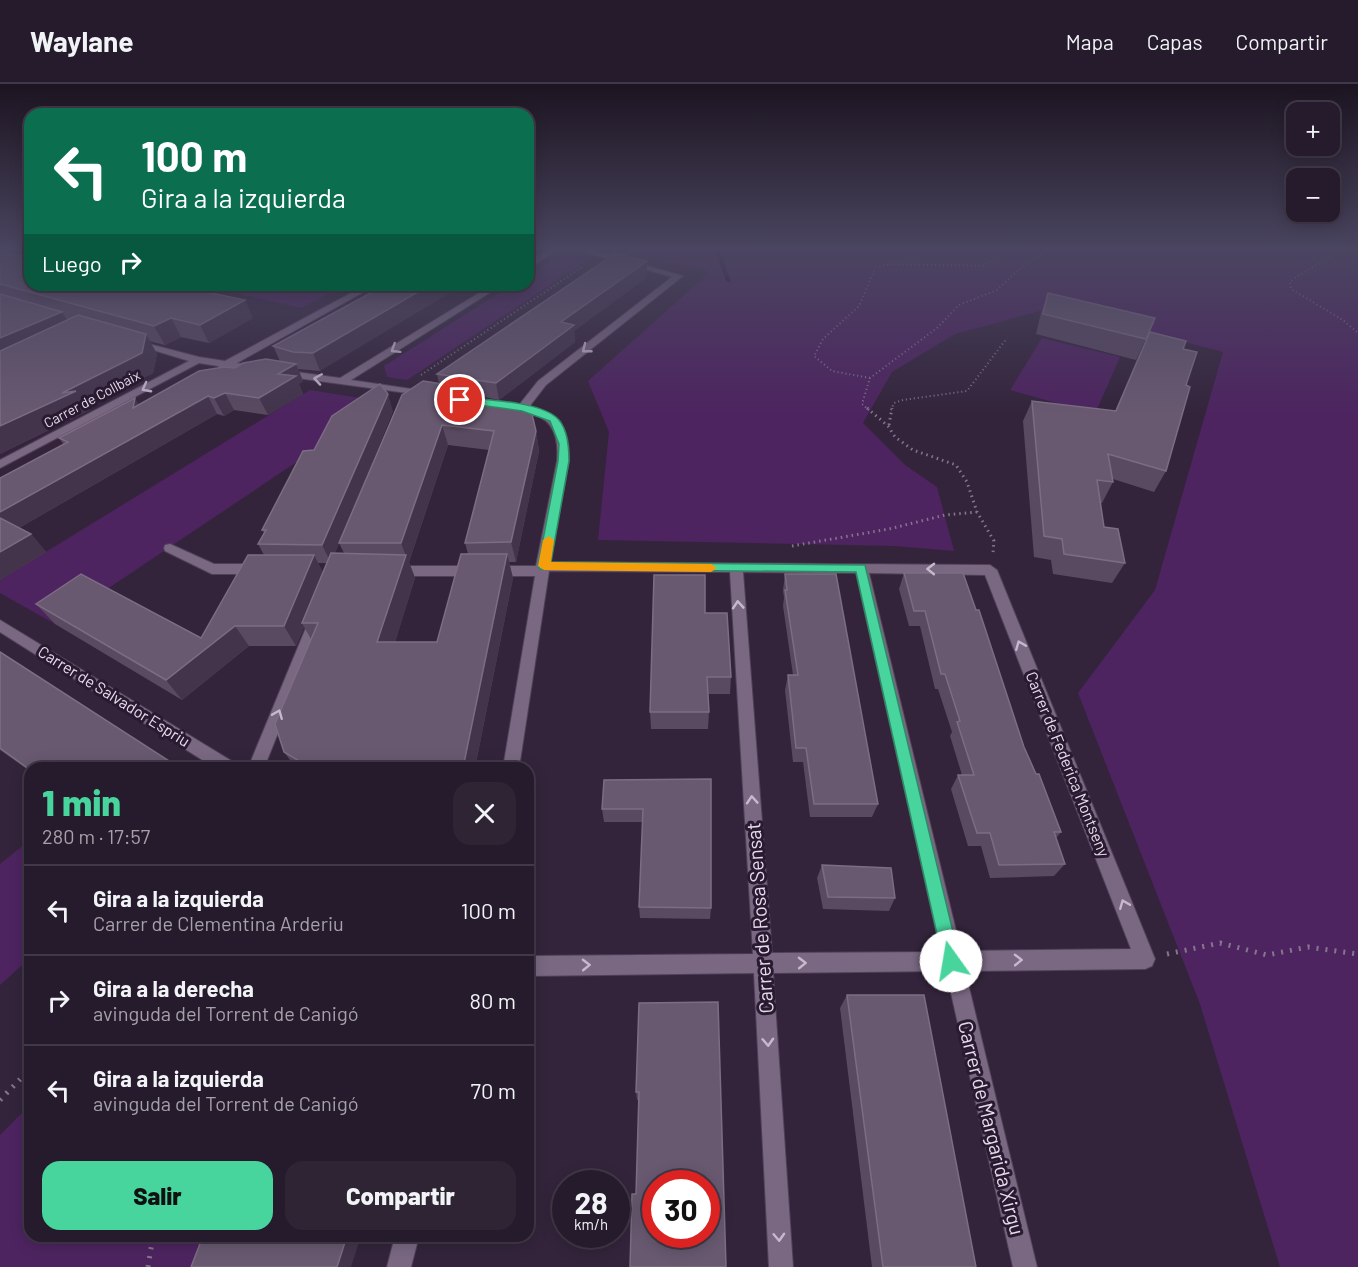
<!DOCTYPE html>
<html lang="es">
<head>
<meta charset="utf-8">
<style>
	body { margin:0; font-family:Barlow,sans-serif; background:#2e2434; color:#f1f3f6; height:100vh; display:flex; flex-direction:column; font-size:22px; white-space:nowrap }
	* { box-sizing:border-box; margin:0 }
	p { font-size:20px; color:#a4a1a9 }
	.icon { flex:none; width:33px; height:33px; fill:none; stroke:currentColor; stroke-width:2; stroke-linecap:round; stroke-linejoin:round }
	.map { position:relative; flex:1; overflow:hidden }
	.sheet { position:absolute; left:24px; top:678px; width:510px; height:480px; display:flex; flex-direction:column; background:#261b2c; border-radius:18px; box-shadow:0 3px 15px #0003,0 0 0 2px #423948 }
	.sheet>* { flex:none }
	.banner { position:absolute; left:24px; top:24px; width:510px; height:183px; border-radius:18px; box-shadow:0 3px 15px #0003,0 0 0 2px #423948; background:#0b6e4f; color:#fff; overflow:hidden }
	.fabs { position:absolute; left:1286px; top:18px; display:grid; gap:12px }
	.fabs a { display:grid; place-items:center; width:54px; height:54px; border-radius:12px; background:#261b2c; box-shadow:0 3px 15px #0003,0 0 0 2px #423948; font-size:30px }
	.speed { position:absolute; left:552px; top:1086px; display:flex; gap:12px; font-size:30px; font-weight:700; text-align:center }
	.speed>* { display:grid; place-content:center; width:78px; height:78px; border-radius:50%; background:#261b2c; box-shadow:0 3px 15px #0003,0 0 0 2px #423948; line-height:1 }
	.speed small { font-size:15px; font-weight:400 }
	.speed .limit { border:9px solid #d22; background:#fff; color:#111 }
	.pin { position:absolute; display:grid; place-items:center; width:51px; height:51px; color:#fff; margin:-26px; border:3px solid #fff; border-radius:50%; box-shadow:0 2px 6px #0007 }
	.me { position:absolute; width:66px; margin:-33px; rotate:347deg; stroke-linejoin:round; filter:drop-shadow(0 0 4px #0008) }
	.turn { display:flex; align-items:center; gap:21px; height:126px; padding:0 18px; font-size:27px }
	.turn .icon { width:78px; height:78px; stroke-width:2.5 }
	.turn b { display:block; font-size:42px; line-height:51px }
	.then { display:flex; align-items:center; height:57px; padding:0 18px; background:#0003; gap:12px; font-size:22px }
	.round { display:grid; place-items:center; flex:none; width:63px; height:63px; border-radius:18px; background:#2e2434 }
	.head { display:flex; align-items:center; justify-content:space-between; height:102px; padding:0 18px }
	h1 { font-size:36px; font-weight:800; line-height:45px; color:#47d49d }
	.action { display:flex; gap:12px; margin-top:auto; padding:12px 18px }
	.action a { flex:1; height:69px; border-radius:18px; background:#47d49d; color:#111; font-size:24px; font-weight:800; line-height:69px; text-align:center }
	.action a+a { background:#2e2434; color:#f1f3f6 }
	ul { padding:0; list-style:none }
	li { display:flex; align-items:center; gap:18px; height:90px; padding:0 18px; border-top:2px solid #423948 }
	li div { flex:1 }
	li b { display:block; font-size:22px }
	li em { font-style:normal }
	header { display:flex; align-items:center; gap:36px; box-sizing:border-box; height:84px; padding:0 30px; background:#261b2c; border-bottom:2px solid #423948 }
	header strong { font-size:28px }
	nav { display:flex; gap:33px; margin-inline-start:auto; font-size:21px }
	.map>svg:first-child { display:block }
	.green { fill:#4d2460 }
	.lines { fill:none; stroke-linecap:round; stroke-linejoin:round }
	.stream { fill:#290039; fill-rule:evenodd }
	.minor-casing { stroke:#4f4256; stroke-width:2 }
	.path-far2 { stroke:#84778b; stroke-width:2; stroke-dasharray:1 3; stroke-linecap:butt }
	.path-far1 { stroke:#84778b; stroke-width:3; stroke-dasharray:1.5 4; stroke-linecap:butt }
	.path { stroke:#84778b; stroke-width:5; stroke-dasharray:2 7; stroke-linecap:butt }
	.minor { fill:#7a6883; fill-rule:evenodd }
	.wall { fill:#594961; fill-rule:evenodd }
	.shaded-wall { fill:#43344c }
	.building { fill:#685970; stroke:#7c6d83; stroke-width:1.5; fill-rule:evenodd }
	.oneway { stroke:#c6b9cc }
	.route { fill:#47d49d; stroke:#2e8a66; stroke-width:1.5 }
	.slow { fill:#f59e0b }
	.labels { text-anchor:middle; stroke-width:6; stroke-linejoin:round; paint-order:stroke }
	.far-street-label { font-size:14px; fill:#e6dceb; stroke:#291a31 }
	.street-label { font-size:16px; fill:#e6dceb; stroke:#291a31 }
	.near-street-label { font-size:20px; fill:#e6dceb; stroke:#291a31 }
</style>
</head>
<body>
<header>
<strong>Waylane</strong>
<nav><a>Mapa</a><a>Capas</a><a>Compartir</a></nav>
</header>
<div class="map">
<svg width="1358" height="1183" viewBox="0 0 1358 1183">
	<rect width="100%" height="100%" fill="#33243b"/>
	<!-- green -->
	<g class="green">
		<polygon points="616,164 1358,164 1358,1183 1280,1183 1200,920 1078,609 1155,506 1223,268 1051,224 955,250 892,288 863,339 905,381 937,403 954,467 894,462 598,456 609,348 588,297 710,188"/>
		<polygon points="575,170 590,174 407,296 387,293 384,282 512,201 528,201 528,191 557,172"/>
		<polygon points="199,201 345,201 302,224"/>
		<polygon points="1042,254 1120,273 1095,330 1010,306"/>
		<polygon points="310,306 386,318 55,540 0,509 0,496"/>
		<polygon points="30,756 30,874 0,901 0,780"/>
		<polygon points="30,1021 30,1152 223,1152 211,1183 0,1183 0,1051"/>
	</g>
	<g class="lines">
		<!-- stream -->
		<polygon class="stream" points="714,164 719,164 731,198 726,197"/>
		<defs>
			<g id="minor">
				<polygon points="550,164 560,164 528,185 528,178"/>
				<path d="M 570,164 L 585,164 L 683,192 L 546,301 L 529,323 C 561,328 570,346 569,377 L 550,478 L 990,481 L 997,486 L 1155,875 L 1152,882 L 1145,885 L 965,887 L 1037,1183 L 1013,1183 L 946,887 L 773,889 L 793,1183 L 769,1183 L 754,889 L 528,892 L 528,872 L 753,870 L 730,488 L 549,487 L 519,684 L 503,684 L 535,492 L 392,492 L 385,487 L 392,482 L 536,482 L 557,377 C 559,354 554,334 529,329 C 521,328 512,328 506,323 L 511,320 L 519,321 L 538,297 L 672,193 ZM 743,488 L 856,489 L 941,868 L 772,869 ZM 869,489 L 985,491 L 1131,865 L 961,867 Z"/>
				<polygon points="366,201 376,201 237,279 259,283 259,287 228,284 222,286 218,282 199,279 0,384 0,376 189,277 130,259 130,255 199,273 225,277"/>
				<polygon points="492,201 502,201 351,296 425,307 430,310 429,312 282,292 277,289 282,286 340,294"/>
				<polygon points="170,460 214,480 260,480 267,485 260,490 212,490 165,467 164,464 165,461"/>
				<polygon points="317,529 324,534 264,684 248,684 310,534"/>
				<polygon points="0,536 235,679 237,684 215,684 0,548"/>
				<polygon points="395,1152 419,1152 411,1183 387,1183"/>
			</g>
		</defs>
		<!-- minor casing -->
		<use href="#minor" class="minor-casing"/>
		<!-- path-far2 -->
		<g class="path-far2">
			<path d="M 1338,164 C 1326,180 1305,185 1290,198 L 1291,205 L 1343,236 L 1358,249"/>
			<polyline points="212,201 245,208"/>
			<polyline points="421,291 582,183"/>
			<polyline points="870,294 832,287 814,272 823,255 859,222 876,183 893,180 982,182 991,177 1002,164"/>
			<polyline points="869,326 862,320 870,294 937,244 959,221 997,206 1017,187 1051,164"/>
			<polyline points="891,326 894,319 903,316 967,307 1007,254"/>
		</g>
		<!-- path-far1 -->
		<g class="path-far1">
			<polyline points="867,324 888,342 895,353 913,366 956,381 967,398 977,428 994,457 993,468"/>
			<polyline points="889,341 892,324"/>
			<polyline points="792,462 889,445 945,431 977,428"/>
		</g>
		<!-- path -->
		<g class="path">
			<polyline points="1167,870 1220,859 1267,871 1308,863 1358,870"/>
			<polyline points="0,1016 30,985"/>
			<polyline points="148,1183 153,1152"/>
		</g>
		<!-- minor -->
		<use href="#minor" class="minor"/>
	</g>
	<!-- wall -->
	<g class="wall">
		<polygon points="0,167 253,234 209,259 181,253 165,261 149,257 157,270 153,289 87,323 90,326 0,370"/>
		<path d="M 647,193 L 574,247 L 575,258 L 499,316 L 484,313 L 484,316 L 536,347 L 539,367 L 516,478 L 509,478 L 513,494 L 475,684 L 296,684 L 284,668 L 311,555 L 304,543 L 296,562 L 249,562 L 182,616 L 55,540 L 36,520 L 201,554 L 264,471 L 258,460 L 264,449 L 262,446 L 314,366 L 393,327 L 335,469 L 344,469 L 339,459 L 439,300 L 437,290 ZM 448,361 L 489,366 L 465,459 L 468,470 L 437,558 L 395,558 L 415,494 L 409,478 ZM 318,479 L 327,479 L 323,489 Z"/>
		<polygon points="385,201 320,287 298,285 303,297 299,300 303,310 268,331 234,326 224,332 217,330 19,444 31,450 46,468 0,496 0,394 64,361 59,354 139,321 235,284 280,277 273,262"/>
		<polygon points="1048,209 1146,255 1136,276 1036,250 1041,229"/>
		<polygon points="1150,248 1183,265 1186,301 1166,387 1154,408 1113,395 1113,398 1102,419 1100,419 1104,443 1125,479 1112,499 1053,490 1051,476 1034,473 1023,337 1032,317 1115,327 1140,268"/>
		<polygon points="904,489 1024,663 1061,748 1056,754 1065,780 1054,792 990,794 981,762 968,762 951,705 958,691 962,691 950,652 952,648 938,605 935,605 920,542 909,542 899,505"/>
		<polygon points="785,490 878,720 872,733 810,733 803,678 793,678 785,606 788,591 793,591 783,522 784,514 783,506"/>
		<polygon points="705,529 731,593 730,610 708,610 709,628 708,645 651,645 650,628"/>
		<polygon points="0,568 30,684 30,687 0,666"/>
		<polygon points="711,695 711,824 710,835 640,834 639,823 643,738 604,738 602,725"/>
		<polygon points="822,781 895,814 889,827 823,825 817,794"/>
		<polygon points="847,911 976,1183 872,1183 840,924"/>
		<polygon points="718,918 636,1110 639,1016 637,1016 636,1008"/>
	</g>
	<!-- shaded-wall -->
	<g class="shaded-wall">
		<polygon points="647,177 647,193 574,247 575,258 499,316 496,299 561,238"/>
		<polygon points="430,201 463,201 320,287 313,269"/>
		<polygon points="245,216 253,234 209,259 200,241"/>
		<polygon points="62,228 73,246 0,267 0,254"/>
		<polygon points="171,234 181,253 165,261 154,242"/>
		<polygon points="146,250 157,270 153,289 87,323 90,326 0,370 0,342 62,309"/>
		<polygon points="296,280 303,297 299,300 303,310 268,331 259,314 278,290"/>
		<polygon points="482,306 486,326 471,314"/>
		<polygon points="225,309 234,326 224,332 214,314"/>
		<polygon points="388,310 393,327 331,479 322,461"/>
		<polygon points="208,312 217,330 10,449 0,438 0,428"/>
		<polygon points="135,314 146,332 133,324"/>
		<polygon points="442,341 448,361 409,478 415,494 388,581 377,558 406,472 401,459"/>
		<polygon points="536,347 539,367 516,478 511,458"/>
		<polygon points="31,450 46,468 0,496 0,468"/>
		<polygon points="507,470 513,494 475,684 463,684"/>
		<polygon points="314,471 325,492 302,539 304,543 296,562 284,542"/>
		<polygon points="235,542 249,562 182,616 166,596"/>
		<polygon points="347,1152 361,1152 351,1183 337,1183"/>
	</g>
	<!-- building -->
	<g class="building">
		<polygon points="0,167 30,174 30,201 173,201 245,216 200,241 171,234 154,242 0,200"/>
		<polygon points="616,169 647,177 561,238 574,241 496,299 437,290"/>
		<polygon points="385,201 430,201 313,269 293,268 273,262"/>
		<polygon points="1048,209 1155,234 1146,255 1043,230"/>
		<polygon points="0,210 62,228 0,254"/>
		<polygon points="78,231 146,250 142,269 62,309 76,307 0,342 0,267"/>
		<polygon points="1150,248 1186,257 1183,265 1197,268 1186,301 1190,303 1166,387 1108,370 1113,398 1097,396 1104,443 1118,445 1125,479 1064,470 1062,455 1044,452 1032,317 1116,327"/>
		<polygon points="266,275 296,280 278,290 296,292 259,314 225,309 214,314 208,312 0,428 0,394 68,358 59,354 135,314 133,324 199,287 224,283 235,284 243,279"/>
		<polygon points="423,297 482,306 471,314 530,322 536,347 511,458 465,459 494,347 442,341 401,459 339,459 402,311"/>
		<polygon points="380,300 388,310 322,461 258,460 266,446 262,446 303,367 314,366 332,332"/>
		<polygon points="0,434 31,450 0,468"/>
		<polygon points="331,469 406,471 377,558 437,558 461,470 507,470 463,684 311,684 284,668 275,640 318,539 302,539"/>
		<polygon points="248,471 314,471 284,542 235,542 166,596 36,520 81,490 201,554"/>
		<polygon points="904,489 963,489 976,526 979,526 1024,663 1036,690 1039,690 1061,748 1054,748 1065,780 999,781 990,749 977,749 958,691 974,691 957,638 960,637 945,590 941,590 925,527 914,527"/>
		<polygon points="785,490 836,490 878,720 814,720 806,664 796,664 788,591 798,591 785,506 787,506"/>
		<polygon points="654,491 705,491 705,529 727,529 731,593 707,593 709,628 650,628"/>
		<polygon points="0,568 180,684 30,684 30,686 0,664"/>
		<polygon points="711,695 711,824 639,823 643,725 602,725 604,696"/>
		<polygon points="822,781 891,784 895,814 828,813"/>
		<polygon points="847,911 924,911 976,1183 883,1183"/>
		<path d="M 718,918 L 726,1183 L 630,1183 L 632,1110 L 636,1110 L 639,1008 L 636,1008 L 639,919 ZM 656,1100 L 706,1100 L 706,1150 L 656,1150 Z"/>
		<polygon points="203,1152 347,1152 337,1183 191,1183"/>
	</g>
	<!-- one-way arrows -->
	<defs><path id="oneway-chevron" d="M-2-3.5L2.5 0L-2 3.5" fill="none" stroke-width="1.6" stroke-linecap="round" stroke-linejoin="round" transform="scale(1.5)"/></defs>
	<g class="oneway">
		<use href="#oneway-chevron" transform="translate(395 265) rotate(148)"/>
		<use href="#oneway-chevron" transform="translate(586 265) rotate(142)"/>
		<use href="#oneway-chevron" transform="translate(318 295) rotate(-171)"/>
		<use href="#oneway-chevron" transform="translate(146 304) rotate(152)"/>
		<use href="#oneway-chevron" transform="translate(931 485) rotate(-179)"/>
		<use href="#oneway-chevron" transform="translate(738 521) rotate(-94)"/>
		<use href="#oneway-chevron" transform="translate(1020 561) rotate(-112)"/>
		<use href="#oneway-chevron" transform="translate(278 630) rotate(-68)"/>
		<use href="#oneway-chevron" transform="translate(752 716) rotate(-94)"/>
		<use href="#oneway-chevron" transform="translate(1124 820) rotate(-112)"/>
		<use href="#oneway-chevron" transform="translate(1018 876) rotate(-1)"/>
		<use href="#oneway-chevron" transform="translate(802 879) rotate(-1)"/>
		<use href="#oneway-chevron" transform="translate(586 881) rotate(-1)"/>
		<use href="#oneway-chevron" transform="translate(768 958) rotate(87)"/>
		<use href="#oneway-chevron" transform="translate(779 1153) rotate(87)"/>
	</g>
	<!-- sky -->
	<linearGradient id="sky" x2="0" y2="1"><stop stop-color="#1c1420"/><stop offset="0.5" stop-color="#4a4560"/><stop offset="1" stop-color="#4a4560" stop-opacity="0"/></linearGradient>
	<rect width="1358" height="330" fill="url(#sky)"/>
	<!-- route -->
	<path class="route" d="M 460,313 C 485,316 537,317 556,333 C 567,342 569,364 569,377 L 551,478 L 865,481 L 960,877 L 958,883 L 951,886 L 945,883 L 943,877 L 856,488 L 540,485 L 538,482 L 558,377 L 559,360 L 550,337 L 522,327 L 457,318 L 456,316 Z"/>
	<!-- slow -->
	<polygon class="slow" points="549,452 554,456 551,478 711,480 717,484 711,488 544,486 538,482 543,456"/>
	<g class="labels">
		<!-- far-street labels -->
		<g class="far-street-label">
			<text transform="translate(92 315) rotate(-28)" y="5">Carrer de Collbaix</text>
		</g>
		<!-- street labels -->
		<g class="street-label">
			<text transform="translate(114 612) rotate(32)" y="6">Carrer de Salvador Espriu</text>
			<text transform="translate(1068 680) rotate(68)" y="6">Carrer de Federica Montseny</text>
		</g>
		<!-- near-street labels -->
		<g class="near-street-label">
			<text transform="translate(760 834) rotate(-94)" y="7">Carrer de Rosa Sensat</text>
			<text transform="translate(991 1044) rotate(76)" y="7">Carrer de Margarida Xirgu</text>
		</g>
	</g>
</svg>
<div class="fabs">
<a>+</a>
<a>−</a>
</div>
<div class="speed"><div>28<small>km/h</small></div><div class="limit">30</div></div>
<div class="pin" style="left:460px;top:316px;background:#d93025"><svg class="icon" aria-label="arrive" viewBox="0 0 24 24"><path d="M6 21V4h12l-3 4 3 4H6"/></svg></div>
<svg class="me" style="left:951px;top:877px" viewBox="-20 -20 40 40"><circle r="19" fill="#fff"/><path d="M0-13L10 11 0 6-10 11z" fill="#47d49d"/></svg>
<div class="banner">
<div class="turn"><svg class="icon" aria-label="left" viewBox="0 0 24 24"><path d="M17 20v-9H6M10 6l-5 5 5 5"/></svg><div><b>100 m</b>Gira a la izquierda</div></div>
<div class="then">Luego<svg class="icon" aria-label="right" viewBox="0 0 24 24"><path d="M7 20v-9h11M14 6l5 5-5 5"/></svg></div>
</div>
<section class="sheet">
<div class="head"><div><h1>1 min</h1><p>280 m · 17:57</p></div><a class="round"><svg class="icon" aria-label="close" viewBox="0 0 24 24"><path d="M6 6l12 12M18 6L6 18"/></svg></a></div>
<ul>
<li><svg class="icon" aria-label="left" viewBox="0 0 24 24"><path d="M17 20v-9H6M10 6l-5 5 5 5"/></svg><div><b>Gira a la izquierda</b><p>Carrer de Clementina Arderiu</p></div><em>100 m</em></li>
<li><svg class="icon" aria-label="right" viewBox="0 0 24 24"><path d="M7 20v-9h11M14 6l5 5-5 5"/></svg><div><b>Gira a la derecha</b><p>avinguda del Torrent de Canigó</p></div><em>80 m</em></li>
<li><svg class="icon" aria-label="left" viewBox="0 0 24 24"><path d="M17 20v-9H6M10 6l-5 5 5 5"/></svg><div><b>Gira a la izquierda</b><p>avinguda del Torrent de Canigó</p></div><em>70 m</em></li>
</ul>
<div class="action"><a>Salir</a><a>Compartir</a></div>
</section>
</div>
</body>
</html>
